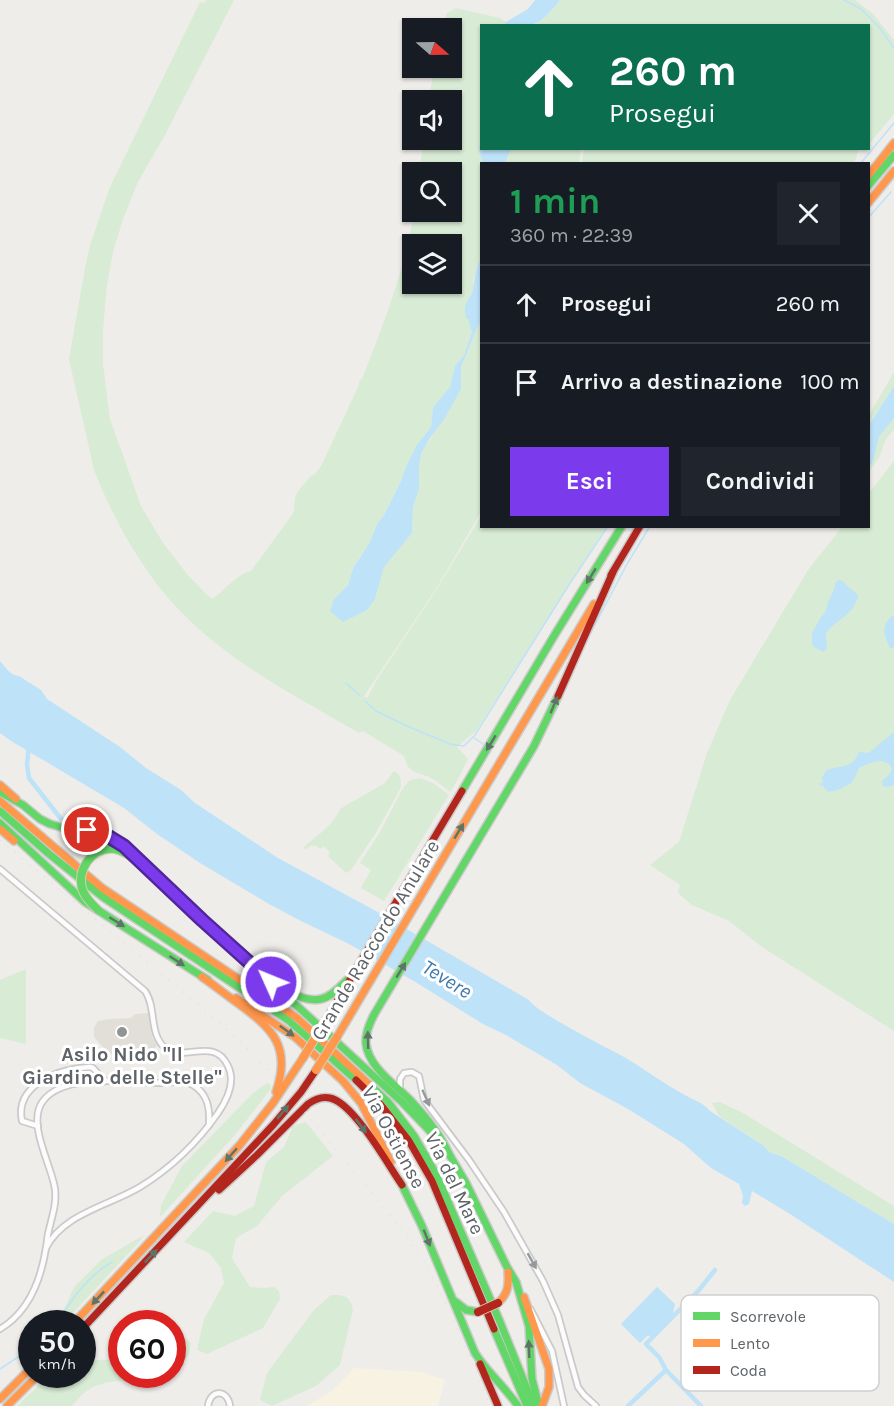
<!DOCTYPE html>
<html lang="it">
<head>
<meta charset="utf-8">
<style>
	body { margin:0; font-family:Karla,sans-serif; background:#20242c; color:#f1f3f6; height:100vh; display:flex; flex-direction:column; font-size:22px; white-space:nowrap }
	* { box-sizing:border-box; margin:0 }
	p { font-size:20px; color:#9ea1a6 }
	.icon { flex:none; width:33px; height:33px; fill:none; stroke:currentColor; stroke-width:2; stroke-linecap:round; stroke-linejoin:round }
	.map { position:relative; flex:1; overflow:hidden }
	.side { position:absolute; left:480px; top:162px; width:390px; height:366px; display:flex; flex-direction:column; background:#171b24; border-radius:0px; box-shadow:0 2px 4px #0004 }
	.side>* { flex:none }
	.top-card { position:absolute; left:480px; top:24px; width:390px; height:126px; border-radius:0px; box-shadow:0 2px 4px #0004; background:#0b6e4f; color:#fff; overflow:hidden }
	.needle { width:39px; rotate:110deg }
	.controls { position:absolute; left:402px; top:18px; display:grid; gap:12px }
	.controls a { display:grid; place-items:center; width:60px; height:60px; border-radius:0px; background:#171b24; box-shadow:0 2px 4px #0004; font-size:30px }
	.speed { position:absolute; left:18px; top:1310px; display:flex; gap:12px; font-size:30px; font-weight:700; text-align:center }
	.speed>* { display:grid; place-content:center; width:78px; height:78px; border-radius:50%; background:#171b24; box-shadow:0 2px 4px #0004; line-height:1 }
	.speed small { font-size:15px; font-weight:400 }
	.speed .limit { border:9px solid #d22; background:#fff; color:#111 }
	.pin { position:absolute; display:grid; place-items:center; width:51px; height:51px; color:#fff; margin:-26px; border:3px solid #fff; border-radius:50%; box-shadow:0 2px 6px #0007 }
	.me { position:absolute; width:66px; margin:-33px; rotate:314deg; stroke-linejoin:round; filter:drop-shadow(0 0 4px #0008) }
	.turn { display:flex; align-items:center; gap:21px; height:126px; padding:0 30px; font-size:27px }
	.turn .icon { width:78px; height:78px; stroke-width:2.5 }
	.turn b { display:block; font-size:42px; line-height:51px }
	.round { display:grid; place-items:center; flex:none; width:63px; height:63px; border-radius:0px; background:#20242c }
	.summary { display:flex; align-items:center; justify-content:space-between; height:102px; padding:0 30px }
	h1 { font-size:36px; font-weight:700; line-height:45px; color:#1e9e55 }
	.primary-button { display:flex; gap:12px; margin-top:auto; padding:12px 30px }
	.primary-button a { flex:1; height:69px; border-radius:0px; background:#7c3aed; color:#fff; font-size:24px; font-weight:700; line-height:69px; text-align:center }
	.primary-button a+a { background:#20242c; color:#f1f3f6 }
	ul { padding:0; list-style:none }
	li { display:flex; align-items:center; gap:18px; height:78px; padding:0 30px; border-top:2px solid #363941 }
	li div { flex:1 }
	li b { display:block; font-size:22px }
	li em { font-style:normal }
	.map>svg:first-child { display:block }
	.commercial { fill:#f8f2e3 }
	.education { fill:#e2dfd9 }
	.green { fill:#d8ebd4; fill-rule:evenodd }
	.water { fill:#bee2f8 }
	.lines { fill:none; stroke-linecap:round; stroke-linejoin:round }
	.stream { stroke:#bee2f8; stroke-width:1.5 }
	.canal { stroke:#bee2f8; stroke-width:4.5 }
	.street-casing { stroke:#cacaca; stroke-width:8 }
	.fast-casing { stroke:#cbcbcb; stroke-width:10 }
	.slow-casing { stroke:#cbcbcb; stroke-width:10 }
	.jam-casing { stroke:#cbcbcb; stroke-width:10 }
	.street { stroke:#fdfcfc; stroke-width:4.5 }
	.fast { stroke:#63d668; stroke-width:7 }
	.slow { stroke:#ff974d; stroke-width:7 }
	.jam { stroke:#b3261e; stroke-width:7 }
	.rail { stroke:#e4e4e4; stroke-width:1.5; stroke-dasharray:1.5 8; stroke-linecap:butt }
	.fast-bridge-casing { stroke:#d7cdb6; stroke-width:10; stroke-linecap:butt }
	.slow-bridge-casing { stroke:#d7cdb6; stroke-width:10; stroke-linecap:butt }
	.jam-bridge-casing { stroke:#d7cdb6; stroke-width:10; stroke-linecap:butt }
	.fast-bridge { stroke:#63d668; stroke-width:8 }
	.slow-bridge { stroke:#ff974d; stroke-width:8 }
	.jam-bridge { stroke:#b3261e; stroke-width:8 }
	.oneway { fill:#5f7468 }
	.oneway2 { fill:#96999c }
	.route-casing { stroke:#51269a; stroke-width:15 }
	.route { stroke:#7c3aed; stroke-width:10 }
	.poi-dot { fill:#919395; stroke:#fff; stroke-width:2 }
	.labels { text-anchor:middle; stroke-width:6; stroke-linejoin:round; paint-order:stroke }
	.street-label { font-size:20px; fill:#5e6368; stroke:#fff }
	.poi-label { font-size:20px; font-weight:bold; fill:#5e6368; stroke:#fff }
	.water-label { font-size:21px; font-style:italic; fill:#3c7aae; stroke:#fff }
	.key { fill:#fff; stroke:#cfd0d2; stroke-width:1.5 }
	.key-label { font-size:16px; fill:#5e6368 }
</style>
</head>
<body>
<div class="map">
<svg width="894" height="1406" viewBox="0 0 894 1406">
	<rect width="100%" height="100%" fill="#efede9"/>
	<!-- commercial -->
	<polygon class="commercial" points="354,1368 422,1372 445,1380 438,1406 307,1406 332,1391"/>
	<!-- education -->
	<polygon class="education" points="149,1013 152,1037 157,1046 154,1049 153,1052 113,1055 101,1045 94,1037 94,1028 98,1021 109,1019 131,1018 135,1014"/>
	<!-- green -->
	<g class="green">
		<path d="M 206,0 L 234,0 L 165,135 L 138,182 L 123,219 L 113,252 L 107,285 L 103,330 L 103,364 L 110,419 L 141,506 L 163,543 L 187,574 L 208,596 L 213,599 C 223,591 240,572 251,571 L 294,512 L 295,498 L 298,491 L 311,476 L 315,474 L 321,466 L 359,385 L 359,381 L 362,379 C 384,322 404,273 414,212 L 452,212 L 452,172 L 419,172 L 424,140 L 452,140 L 452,100 L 429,100 L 434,68 L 452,68 L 452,28 L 443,28 L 447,13 L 456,8 L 500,18 L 506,22 L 504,25 L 482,26 L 482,135 L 479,150 L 483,163 L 482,164 L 482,224 L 480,230 L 482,259 L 477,268 L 473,280 L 473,288 L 470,298 L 465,307 L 472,332 L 464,355 L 455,366 L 450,387 L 433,407 L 431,427 L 416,446 L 405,469 L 401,481 L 384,515 L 377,524 L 370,542 L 353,567 L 348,585 L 334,599 L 375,599 L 384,567 L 412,533 L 413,507 L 419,489 L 419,467 L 421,454 L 461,389 L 461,367 L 477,328 L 481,321 L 481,512 L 436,589 L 364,696 L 367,698 L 378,678 L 437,589 L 481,516 L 482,526 L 606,527 L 476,731 L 457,747 L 468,759 C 462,770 458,781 450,792 C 444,787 437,781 429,777 C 415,771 409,774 404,756 L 363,731 L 359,733 C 297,697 230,663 179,610 C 142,571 114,520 94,470 L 69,359 L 85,268 L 90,245 L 110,187 L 200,2 L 204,3 ZM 412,244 L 452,244 L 452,284 L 412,284 Z"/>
		<polygon points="560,0 855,0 873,14 894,40 894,114 869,144 868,26 532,26 543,20"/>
		<polygon points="584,148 856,148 858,151 856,159 853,164 582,163"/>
		<polygon points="511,149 581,149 579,163 505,164"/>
		<polygon points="894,372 894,386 868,425 869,415"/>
		<polygon points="894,418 894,429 885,441 879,458 869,471 869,466 873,462 879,437"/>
		<polygon points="894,461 894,1031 762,947 729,921 692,905 678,893 680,885 650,865 679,842 707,753 730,700 808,570 842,527 868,526 869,493"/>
		<path d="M 394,771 C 401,775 401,779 401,787 L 377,831 L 351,870 L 346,873 L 328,856 L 330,852 L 323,846 L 321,849 C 314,844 311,845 305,850 L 304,847 C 316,836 334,825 340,809 L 385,783 Z"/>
		<polygon points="420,778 433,783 449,795 384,901 361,888 371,870 360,863 380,832 403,788 410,780"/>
		<polygon points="26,969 26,1044 0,1038 0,980"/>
		<polygon points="267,1083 271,1085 271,1089 234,1136 160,1217 161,1205 182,1166 253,1093"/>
		<polygon points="720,1102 743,1113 894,1206 894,1224 781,1156 769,1152 764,1146 719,1116 712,1103"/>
		<polygon points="306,1122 333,1156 282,1196 257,1226 236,1238 232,1258 250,1287 262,1288 274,1287 279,1291 280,1299 263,1328 207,1354 197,1350 204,1319 224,1283 221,1268 209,1253 184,1242 213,1211 235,1216 254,1206 266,1162 284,1147 293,1126"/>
		<polygon points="144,1235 140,1241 68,1318 63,1312 74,1287 101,1260"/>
		<path d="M 331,1295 C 344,1295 349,1295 353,1309 L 340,1365 L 316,1386 L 272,1406 L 260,1400 L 267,1373 L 314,1310 Z"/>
		<polygon points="173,1334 182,1335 191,1343 189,1354 181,1366 173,1368"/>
		<path d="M 85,1352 L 96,1360 L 121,1359 L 122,1374 L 155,1374 C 133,1383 104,1377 85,1392 C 80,1396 76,1401 72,1406 L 17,1406 L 51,1374 L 82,1374 L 83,1353 Z"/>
	</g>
	<!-- water -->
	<g class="water">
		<path d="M 535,0 L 560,0 C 538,27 538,26 504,25 L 506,22 L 528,9 Z"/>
		<polygon points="481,135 482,148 511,149 505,163 483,163 479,150"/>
		<path d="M 481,259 L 481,321 L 477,328 L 461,367 L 461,389 L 443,421 L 430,438 L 421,454 L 419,467 L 419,489 L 413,507 L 412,533 L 384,567 L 375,599 L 367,610 L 343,622 L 330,611 L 334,599 L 348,585 L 353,568 L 370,542 L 377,524 L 384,515 L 401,481 L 405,469 L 416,446 L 431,427 L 433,407 L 450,387 L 455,366 L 464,355 L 472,332 L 468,319 L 466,318 C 466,314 464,311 465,307 C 466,301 472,296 473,288 C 475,276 475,270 481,259 Z"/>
		<polygon points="894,386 894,418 879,437 873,462 869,466 869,425"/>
		<path d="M 839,580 L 843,581 L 846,585 L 858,595 C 856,613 836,620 826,633 L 827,648 L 823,652 L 814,647 L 812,644 L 812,633 L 821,617 L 825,613 L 828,602 L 833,592 L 836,582 Z"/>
		<path d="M 894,615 L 894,647 L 891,649 C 883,635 880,625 894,615 Z"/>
		<path d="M 0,661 C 5,666 10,676 19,676 L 41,690 L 47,699 L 120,747 L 146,768 L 181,790 L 195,803 L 278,858 L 374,910 L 529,1000 C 537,1013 606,1047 624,1057 C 644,1069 663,1083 683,1094 C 693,1100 703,1102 710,1111 L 764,1146 L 769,1152 L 781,1156 L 894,1224 L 894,1282 L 790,1214 L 752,1191 L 749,1204 L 745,1206 L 742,1203 L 743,1196 L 739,1184 L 711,1168 L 684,1144 L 628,1109 L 580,1083 L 557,1065 L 506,1035 L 483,1024 L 417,983 L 351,945 L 299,920 L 269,904 L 200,863 L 157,834 L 124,808 L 11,741 L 0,733 Z"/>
		<path d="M 894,732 L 894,785 L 887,787 L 883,786 L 882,781 L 890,774 L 892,768 C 885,755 870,763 859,768 C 857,772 855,779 852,782 C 846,787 834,793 827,791 L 823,786 L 818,784 L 823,783 L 822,777 L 827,770 C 842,764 852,770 859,752 L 868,753 L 870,752 Z"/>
		<polygon points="657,1287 675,1304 672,1318 652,1338 648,1335 640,1343 621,1324"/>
	</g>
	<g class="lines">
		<!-- stream -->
		<g class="stream">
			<polyline points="844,0 861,9 879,27 894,48"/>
			<polyline points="860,164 894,123"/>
			<polyline points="868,218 891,192"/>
			<polyline points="586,642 627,564 650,526"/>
			<polyline points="574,669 580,654"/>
			<polyline points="346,683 360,696"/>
			<polyline points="563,694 567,685"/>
			<polyline points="365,701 376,711 409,727 450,744 464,746 475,735 567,588 608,526"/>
			<polyline points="474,738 483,744"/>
			<path d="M 58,1323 C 71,1299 88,1276 112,1262"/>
			<polyline points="0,1369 32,1348"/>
		</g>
		<!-- canal -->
		<g class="canal">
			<polyline points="29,747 27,764 29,778 61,819"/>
			<polyline points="666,1370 701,1406"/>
			<polyline points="628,1406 666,1370 659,1357 646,1344 699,1290 715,1270"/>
		</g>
		<defs>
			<g id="street">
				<path d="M 0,869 L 145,991 C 157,1007 148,1037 167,1049 C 186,1061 215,1037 228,1066 C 236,1082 227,1100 218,1113 C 197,1143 171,1168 140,1187 C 108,1206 63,1214 46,1248"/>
				<polyline points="400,1090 400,1079 404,1073 412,1072 419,1076 424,1100 469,1160 504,1212 543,1281 558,1315 578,1387 584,1395 596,1406"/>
				<path d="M 38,1126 L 22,1121 C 14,1084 61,1068 90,1067 L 93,1068 L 105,1081"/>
				<polyline points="531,1310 552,1351 564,1406"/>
				<path d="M 0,1329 C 29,1312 41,1279 46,1248 C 47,1243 47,1239 48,1234 C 51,1219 57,1205 55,1189 C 52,1166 26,1123 43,1101 C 65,1072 130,1083 162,1083 C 172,1083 183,1079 193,1085 C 208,1094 210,1109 209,1125"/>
				<path d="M 208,1406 C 210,1389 228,1389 230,1406"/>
			</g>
			<g id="fast">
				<polyline points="868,186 894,155"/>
				<polyline points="462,791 554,636 622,526"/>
				<polyline points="0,792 23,805 40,819 50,824 64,828 97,832 119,842 202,920 248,961"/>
				<polyline points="0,811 48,853 103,897 288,1020 356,1080"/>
				<polyline points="0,823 85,902 208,980"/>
				<path d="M 245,957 C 264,972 294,1005 321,999 C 331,997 340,987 347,980"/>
				<polyline points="272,983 402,1102 428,1129 449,1154 466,1183 507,1267 516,1282 529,1326 532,1379 539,1406"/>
				<polyline points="370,1085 388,1102 414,1136 436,1174 500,1322 534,1406"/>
				<path d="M 449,1154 C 440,1134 426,1117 411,1101 C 396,1085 369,1068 366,1044 C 365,1033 370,1022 375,1013 L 534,746 L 558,696"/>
				<path d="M 400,1181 L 422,1226 L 475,1353 C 487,1372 505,1387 518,1406"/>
				<polyline points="456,1302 466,1310 478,1312"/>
				<polyline points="494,1329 527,1406"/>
			</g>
			<g id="slow">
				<polyline points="868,176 894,143"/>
				<polyline points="868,203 894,171"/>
				<polyline points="0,785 16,799"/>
				<polyline points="0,801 102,888 297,1018 370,1085"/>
				<polyline points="0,829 14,841"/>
				<path d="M 202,977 C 214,985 225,994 236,1002 C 272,1028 292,1046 276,1092"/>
				<polyline points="236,998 295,1037 343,1081 361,1103 391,1162"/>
				<polyline points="337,1037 594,604"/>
				<polyline points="524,1297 549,1369 549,1387 542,1406"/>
				<path d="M 498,1303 C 508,1294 509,1285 508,1272"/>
				<polyline points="74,1323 239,1146 273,1103 303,1058"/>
				<polyline points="0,1399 32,1367"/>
				<polyline points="7,1406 39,1374"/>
			</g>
			<g id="jam">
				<polyline points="611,575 640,526"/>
				<polyline points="558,696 613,572"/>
				<polyline points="326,1020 462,791"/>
				<polyline points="356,1080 381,1105 409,1141 432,1181 494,1329"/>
				<path d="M 219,1190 L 257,1155 L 308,1104 C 315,1099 322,1096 330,1098 C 354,1103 388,1165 402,1185"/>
				<polyline points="82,1329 274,1124 301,1092 316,1070"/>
				<polyline points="480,1364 498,1406"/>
			</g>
		</defs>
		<!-- street casing -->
		<use href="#street" class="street-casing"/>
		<!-- fast casing -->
		<use href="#fast" class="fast-casing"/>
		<!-- slow casing -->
		<use href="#slow" class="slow-casing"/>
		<!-- jam casing -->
		<use href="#jam" class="jam-casing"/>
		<!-- street -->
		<use href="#street" class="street"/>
		<!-- fast -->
		<use href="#fast" class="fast"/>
		<!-- slow -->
		<use href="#slow" class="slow"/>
		<!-- jam -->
		<use href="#jam" class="jam"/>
		<!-- rail -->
		<g class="rail">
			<polyline points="0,840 211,1015 237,1039 276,1078"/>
			<polyline points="305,1112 400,1227 424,1261 450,1311 490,1406"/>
		</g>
		<defs>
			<path id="fast-bridge" d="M 98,910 C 93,905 86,899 83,891 C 75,871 92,846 115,849 C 125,851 135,859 144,865"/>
			<g id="slow-bridge">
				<polyline points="303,1058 326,1020"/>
				<polyline points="316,1070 337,1037"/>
			</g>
			<polyline id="jam-bridge" points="478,1312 498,1303"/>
		</defs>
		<!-- fast-bridge casing -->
		<use href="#fast-bridge" class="fast-bridge-casing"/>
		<!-- slow-bridge casing -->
		<use href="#slow-bridge" class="slow-bridge-casing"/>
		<!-- jam-bridge casing -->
		<use href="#jam-bridge" class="jam-bridge-casing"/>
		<!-- fast-bridge -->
		<use href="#fast-bridge" class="fast-bridge"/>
		<!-- slow-bridge -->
		<use href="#slow-bridge" class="slow-bridge"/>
		<!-- jam-bridge -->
		<use href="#jam-bridge" class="jam-bridge"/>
	</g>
	<!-- one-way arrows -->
	<defs><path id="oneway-solid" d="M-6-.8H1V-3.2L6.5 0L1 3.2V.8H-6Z" transform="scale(1.5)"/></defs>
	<g class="oneway">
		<use href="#oneway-solid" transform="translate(591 576) rotate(122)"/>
		<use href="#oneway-solid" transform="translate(554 705) rotate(-67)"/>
		<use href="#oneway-solid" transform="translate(491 743) rotate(121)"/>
		<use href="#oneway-solid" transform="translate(459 831) rotate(-59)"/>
		<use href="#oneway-solid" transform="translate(117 922) rotate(32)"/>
		<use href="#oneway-solid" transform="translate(177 961) rotate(33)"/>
		<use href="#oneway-solid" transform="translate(401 970) rotate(-59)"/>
		<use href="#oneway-solid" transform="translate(287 1031) rotate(36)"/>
		<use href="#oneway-solid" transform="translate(368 1040) rotate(-91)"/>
		<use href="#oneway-solid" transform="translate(283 1112) rotate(-50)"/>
		<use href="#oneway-solid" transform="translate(361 1126) rotate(53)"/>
		<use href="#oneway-solid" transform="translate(231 1155) rotate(131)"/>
		<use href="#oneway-solid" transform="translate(427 1238) rotate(68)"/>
		<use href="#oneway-solid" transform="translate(151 1256) rotate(-47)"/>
		<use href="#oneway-solid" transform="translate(98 1298) rotate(133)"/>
		<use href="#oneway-solid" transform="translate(529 1349) rotate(-92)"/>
	</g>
	<g class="oneway2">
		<use href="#oneway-solid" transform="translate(426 1098) rotate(66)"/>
		<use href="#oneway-solid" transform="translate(532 1261) rotate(61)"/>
	</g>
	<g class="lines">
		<defs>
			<polyline id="route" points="87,830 106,835 124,846 202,920 271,982"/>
		</defs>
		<!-- route casing -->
		<use href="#route" class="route-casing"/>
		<!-- route -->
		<use href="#route" class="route"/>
	</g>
	<!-- markers -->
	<circle class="poi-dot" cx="122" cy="1032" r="6"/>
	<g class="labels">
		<!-- street labels -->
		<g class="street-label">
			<text transform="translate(375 940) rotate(-59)" y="7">Grande Raccordo Anulare</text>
			<text transform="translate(394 1137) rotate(62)" y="7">Via Ostiense</text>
			<text transform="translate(455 1183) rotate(64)" y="7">Via del Mare</text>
		</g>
		<!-- poi labels -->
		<g class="poi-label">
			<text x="122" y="1061">Asilo Nido "Il<tspan x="122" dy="23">Giardino delle Stelle"</tspan></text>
		</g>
		<!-- water labels -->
		<g class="water-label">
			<text transform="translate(447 979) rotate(32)" y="7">Tevere</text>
		</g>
	</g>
	<!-- legend -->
	<rect x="681" y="1295" width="198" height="96" rx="9" class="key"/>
	<rect x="693" y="1312" width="27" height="8" fill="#63d668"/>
	<rect x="693" y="1339" width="27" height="8" fill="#ff974d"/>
	<rect x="693" y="1366" width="27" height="8" fill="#b3261e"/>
	<g class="key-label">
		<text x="730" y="1322">Scorrevole</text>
		<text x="730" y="1349">Lento</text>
		<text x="730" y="1376">Coda</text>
	</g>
</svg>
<div class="controls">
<a><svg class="needle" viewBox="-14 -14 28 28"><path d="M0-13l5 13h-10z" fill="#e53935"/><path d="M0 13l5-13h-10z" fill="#9ea1a6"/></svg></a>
<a><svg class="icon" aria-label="sound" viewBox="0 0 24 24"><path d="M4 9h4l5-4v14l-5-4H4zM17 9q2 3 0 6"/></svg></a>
<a><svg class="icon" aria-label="search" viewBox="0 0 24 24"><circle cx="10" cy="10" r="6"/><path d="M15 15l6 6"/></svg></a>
<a><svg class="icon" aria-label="layers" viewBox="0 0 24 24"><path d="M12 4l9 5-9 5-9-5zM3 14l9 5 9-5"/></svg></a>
</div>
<div class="speed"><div>50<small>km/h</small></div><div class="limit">60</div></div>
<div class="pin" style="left:87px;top:830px;background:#d93025"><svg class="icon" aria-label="arrive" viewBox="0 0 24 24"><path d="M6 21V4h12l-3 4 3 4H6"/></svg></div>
<svg class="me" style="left:271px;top:982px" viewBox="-20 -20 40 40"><circle r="17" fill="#7c3aed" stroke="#fff" stroke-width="3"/><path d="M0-11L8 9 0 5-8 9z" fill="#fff"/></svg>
<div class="top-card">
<div class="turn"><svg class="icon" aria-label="ahead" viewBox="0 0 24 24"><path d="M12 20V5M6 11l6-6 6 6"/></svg><div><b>260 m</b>Prosegui</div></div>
</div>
<section class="side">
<div class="summary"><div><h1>1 min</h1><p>360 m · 22:39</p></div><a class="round"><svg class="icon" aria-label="close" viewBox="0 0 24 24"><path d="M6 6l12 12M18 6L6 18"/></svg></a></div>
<ul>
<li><svg class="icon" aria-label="ahead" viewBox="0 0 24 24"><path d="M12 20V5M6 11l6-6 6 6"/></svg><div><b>Prosegui</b></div><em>260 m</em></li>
<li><svg class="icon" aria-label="arrive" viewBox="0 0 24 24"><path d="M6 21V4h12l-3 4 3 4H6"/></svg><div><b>Arrivo a destinazione</b></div><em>100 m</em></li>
</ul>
<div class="primary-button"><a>Esci</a><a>Condividi</a></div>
</section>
</div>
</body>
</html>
